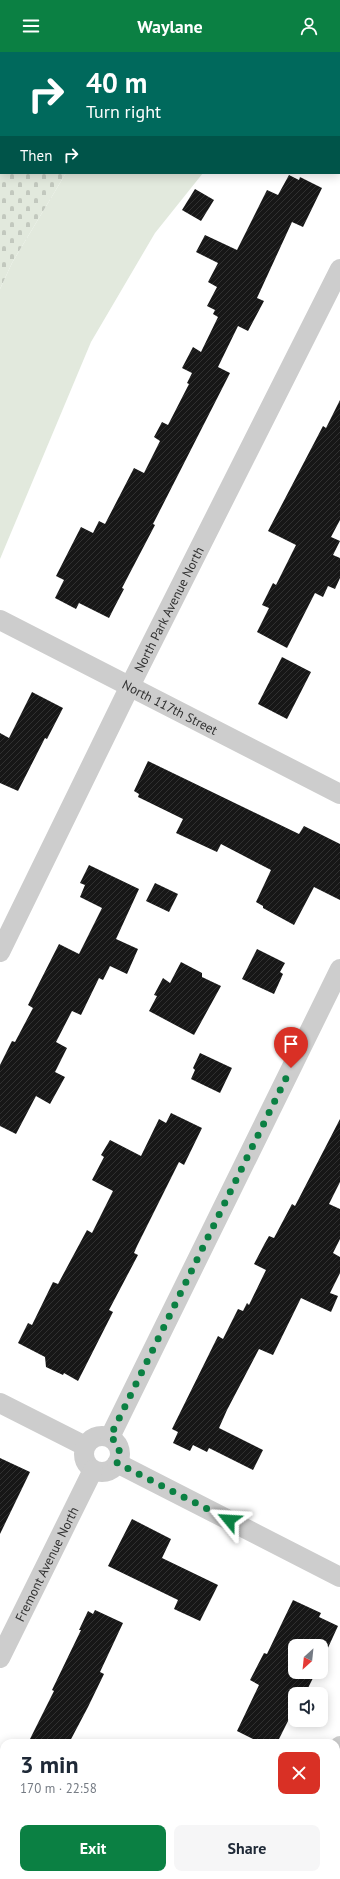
<!DOCTYPE html>
<html lang="en">
<head>
<meta charset="utf-8">
<style>
	body { margin:0; font-family:"PT Sans",sans-serif; background:#f6f6f7; color:#1f2937; height:100vh; display:flex; flex-direction:column; font-size:15px; white-space:nowrap }
	* { box-sizing:border-box; margin:0 }
	p { font-size:13px; color:#747a83 }
	.icon { flex:none; width:22px; height:22px; fill:none; stroke:currentColor; stroke-width:2; stroke-linecap:round; stroke-linejoin:round }
	.map { position:relative; flex:1; overflow:hidden }
	.side { position:absolute; left:0px; top:1687px; width:340px; height:140px; display:flex; flex-direction:column; background:#fff; border-radius:12px 12px 0 0; box-shadow:0 2px 10px #0003 }
	.side>* { flex:none }
	.hud { position:absolute; left:0px; top:0px; width:340px; height:122px; box-shadow:0 2px 10px #0003; background:#00695c; color:#fff; overflow:hidden }
	.needle { width:26px; rotate:207deg }
	.buttons { position:absolute; left:288px; top:1587px; display:grid; gap:8px }
	.buttons a { display:grid; place-items:center; width:40px; height:40px; border-radius:8px; background:#fff; box-shadow:0 2px 10px #0003; font-size:20px }
	.pin { position:absolute; display:grid; place-items:center; width:34px; height:34px; color:#fff; margin:-41px -17px; border-radius:50% 50% 50% 0; rotate:-45deg; box-shadow:0 0 4px #0007 }
	.pin .icon { rotate:45deg }
	.me { position:absolute; width:44px; margin:-22px; rotate:297deg; stroke-linejoin:round; filter:drop-shadow(0 0 3px #0008) }
	.turn { display:flex; align-items:center; gap:14px; height:84px; padding:0 20px; font-size:18px }
	.turn .icon { width:52px; height:52px; stroke-width:2.5 }
	.turn b { display:block; font-size:28px; line-height:34px }
	.then { display:flex; align-items:center; height:38px; padding:0 20px; background:#0003; gap:8px; font-size:15px }
	.round { display:grid; place-items:center; flex:none; width:42px; height:42px; border-radius:8px; background:#f6f6f7 }
	.headline { display:flex; align-items:center; justify-content:space-between; height:68px; padding:0 20px }
	h1 { font-size:24px; font-weight:700; line-height:30px }
	.cta { display:flex; gap:8px; margin-top:auto; padding:8px 20px }
	.cta a { flex:1; height:46px; border-radius:8px; background:#0b8043; color:#fff; font-size:16px; font-weight:700; line-height:46px; text-align:center }
	.cta a+a { background:#f6f6f7; color:#1f2937 }
	header { display:flex; justify-content:space-between; align-items:center; height:52px; padding:0 20px; background:#0b8043; color:#fff; font-size:18px; font-weight:700 }
	.map>svg:first-child { display:block }
	.green { fill:#e2e9dd }
	.cemetery { fill:url(#cemetery-stones) }
	.building { fill:url(#building-hatch) }
	.lines { fill:none; stroke-linecap:round; stroke-linejoin:round }
	.minor { stroke:#cdcdcd; stroke-width:20 }
	.route { stroke:#0b8043; stroke-width:7; stroke-dasharray:0 12.6 }
	.labels { text-anchor:middle; stroke-width:4; stroke-linejoin:round; paint-order:stroke }
	.street-label { font-size:13px; fill:#303030; stroke:#fff }
</style>
</head>
<body>
<header><svg class="icon" aria-label="menu" viewBox="0 0 24 24"><path d="M4 6h16M4 12h16M4 18h16"/></svg>Waylane<svg class="icon" aria-label="person" viewBox="0 0 24 24"><circle cx="12" cy="8" r="4"/><path d="M4 21q1-7 8-7t8 7"/></svg></header>
<div class="map">
<svg width="340" height="1827" viewBox="0 0 340 1827">
	<defs>
		<pattern id="cemetery-stones" width="16" height="16" patternUnits="userSpaceOnUse"><rect width="16" height="16" fill="#e2e9dd"/><path d="M2 7V4a2 2 0 0 1 4 0v3zM10 15v-3a2 2 0 0 1 4 0v3z" fill="#c2c8be"/></pattern>
		<pattern id="building-hatch" width="6" height="6" patternUnits="userSpaceOnUse"><rect width="6" height="6" fill="#171717"/><path d="M-1 1l2-2M0 6l6-6M5 7l2-2" fill="none" stroke="#303030"/></pattern>
	</defs>
	<rect width="100%" height="100%" fill="#fff"/>
	<!-- green -->
	<g class="green">
		<polygon points="161,0 299,0 160,1"/>
		<polygon points="66,121 203,121 155,181 91,290 0,507 0,237 12,211"/>
	</g>
	<!-- cemetery -->
	<polygon class="cemetery" points="0,0 161,0 1,1 1,121 66,121 12,211 0,237"/>
	<!-- building -->
	<g class="building">
		<polygon points="289,123 299,128 300,125 322,136 303,175 292,170 257,246 264,249 248,279 238,274 218,315 230,321 228,325 153,472 155,473 122,536 124,537 114,556 109,566 79,551 76,557 55,546 64,528 56,524 81,475 93,481 99,469 105,472 134,416 144,421 160,389 154,385 162,370 168,373 189,332 187,331 192,321 182,316 193,295 201,300 218,265 213,262 215,258 207,254 217,235 208,230 218,211 196,200 205,183 237,198 267,138 278,143"/>
		<polygon points="195,137 214,148 201,169 182,158"/>
		<polygon points="340,348 340,468 331,485 340,489 333,503 340,506 340,526 335,537 328,534 323,545 315,541 287,596 257,580 269,556 262,553 273,531 276,533 296,493 268,479 323,374 326,376"/>
		<polygon points="282,605 311,620 287,667 258,652"/>
		<polygon points="32,640 63,656 47,687 45,686 18,739 0,731 0,681 9,686"/>
		<polygon points="148,709 299,782 304,774 340,792 340,848 314,835 294,873 263,856 263,854 256,850 271,818 221,792 217,800 176,781 183,767 138,745 139,742 134,739"/>
		<polygon points="89,813 139,837 116,887 138,897 127,922 110,914 103,928 99,926 81,963 72,959 56,990 67,996 55,1020 65,1025 50,1052 36,1044 16,1082 0,1074 0,1013 12,989 15,990 33,956 28,953 59,892 79,902 102,856 80,845 85,833 80,831"/>
		<polygon points="155,831 178,842 169,860 146,849"/>
		<polygon points="257,897 285,911 280,920 283,922 274,942 242,927"/>
		<polygon points="181,910 202,921 202,925 221,934 194,983 149,959 157,944 154,943 163,926 170,931"/>
		<polygon points="200,1001 232,1016 220,1041 191,1027 195,1018 193,1016"/>
		<polygon points="171,1061 202,1076 184,1113 179,1110 137,1194 134,1201 138,1203 109,1258 113,1260 78,1329 64,1321 63,1323 46,1315 45,1305 18,1291 28,1271 32,1273 53,1230 58,1232 87,1178 92,1181 113,1139 92,1128 104,1105 101,1103 110,1088 141,1104 159,1067 166,1071"/>
		<polygon points="340,1067 340,1130 329,1152 340,1157 340,1187 333,1201 340,1205 340,1221 330,1241 338,1244 331,1260 301,1246 273,1303 259,1297 227,1358 219,1376 263,1398 253,1418 209,1396 207,1400 193,1393 190,1399 173,1391 178,1380 172,1377 218,1284 223,1287 238,1257 243,1259 247,1251 249,1253 266,1218 254,1212 265,1191 269,1184 274,1186 292,1152 295,1154"/>
		<polygon points="0,1406 30,1420 0,1482"/>
		<polygon points="132,1467 171,1487 162,1506 218,1533 200,1569 174,1557 178,1548 108,1514"/>
		<polygon points="293,1548 321,1561 319,1565 338,1574 321,1611 321,1594 295,1594 295,1620 316,1620 305,1642 295,1642 295,1655 277,1691 261,1691 237,1679 259,1633 250,1628 264,1601 267,1602"/>
		<polygon points="95,1558 123,1571 100,1620 104,1622 88,1655 69,1691 28,1691 54,1639 52,1638 81,1578 79,1578 88,1559 93,1562"/>
	</g>
	<g class="lines">
		<!-- minor -->
		<g class="minor">
			<path id="s1" d="M 0,568 L 340,742"/>
			<path id="s2" d="M 0,900 L 130,634 L 340,217"/>
			<polyline points="0,1351 85,1394"/>
			<circle cx="102" cy="1402" r="18"/>
			<polyline points="110,1385 340,917"/>
			<polyline points="117,1411 340,1525"/>
			<path id="s3" d="M 0,1606 L 93,1418"/>
			<polyline points="336,1702 340,1694"/>
			<polyline points="273,1827 275,1823"/>
		</g>
	</g>
	<g class="lines">
		<!-- route -->
		<path class="route" d="M 229,1468 L 117,1411 C 122,1402 119,1390 110,1385 L 291,1016"/>
	</g>
	<g class="labels">
		<!-- street labels -->
		<g class="street-label">
			<text dy="5" stroke="none"><textPath href="#s2" startOffset="382">North Park Avenue North</textPath></text>
			<text dy="5" stroke="none"><textPath href="#s1" startOffset="191">North 117th Street</textPath></text>
			<text dy="5" stroke="none"><textPath href="#s3" startOffset="105">Fremont Avenue North</textPath></text>
		</g>
	</g>
</svg>
<div class="buttons">
<a><svg class="needle" viewBox="-14 -14 28 28"><path d="M0-13l5 13h-10z" fill="#e53935"/><path d="M0 13l5-13h-10z" fill="#747a83"/></svg></a>
<a><svg class="icon" aria-label="sound" viewBox="0 0 24 24"><path d="M4 9h4l5-4v14l-5-4H4zM17 9q2 3 0 6"/></svg></a>
</div>
<div class="pin" style="left:291px;top:1016px;background:#d93025"><svg class="icon" aria-label="arrive" viewBox="0 0 24 24"><path d="M6 21V4h12l-3 4 3 4H6"/></svg></div>
<svg class="me" style="left:229px;top:1468px" viewBox="-20 -20 40 40"><path d="M0-17L14 15 0 8-14 15z" fill="#0b8043" stroke="#fff" stroke-width="4"/></svg>
<div class="hud">
<div class="turn"><svg class="icon" aria-label="right" viewBox="0 0 24 24"><path d="M7 20v-9h11M14 6l5 5-5 5"/></svg><div><b>40 m</b>Turn right</div></div>
<div class="then">Then<svg class="icon" aria-label="right" viewBox="0 0 24 24"><path d="M7 20v-9h11M14 6l5 5-5 5"/></svg></div>
</div>
<section class="side">
<div class="headline"><div><h1>3 min</h1><p>170 m · 22:58</p></div><a class="round" style="background:#d93025;color:#fff"><svg class="icon" aria-label="close" viewBox="0 0 24 24"><path d="M6 6l12 12M18 6L6 18"/></svg></a></div>
<div class="cta"><a>Exit</a><a>Share</a></div>
</section>
</div>
</body>
</html>
